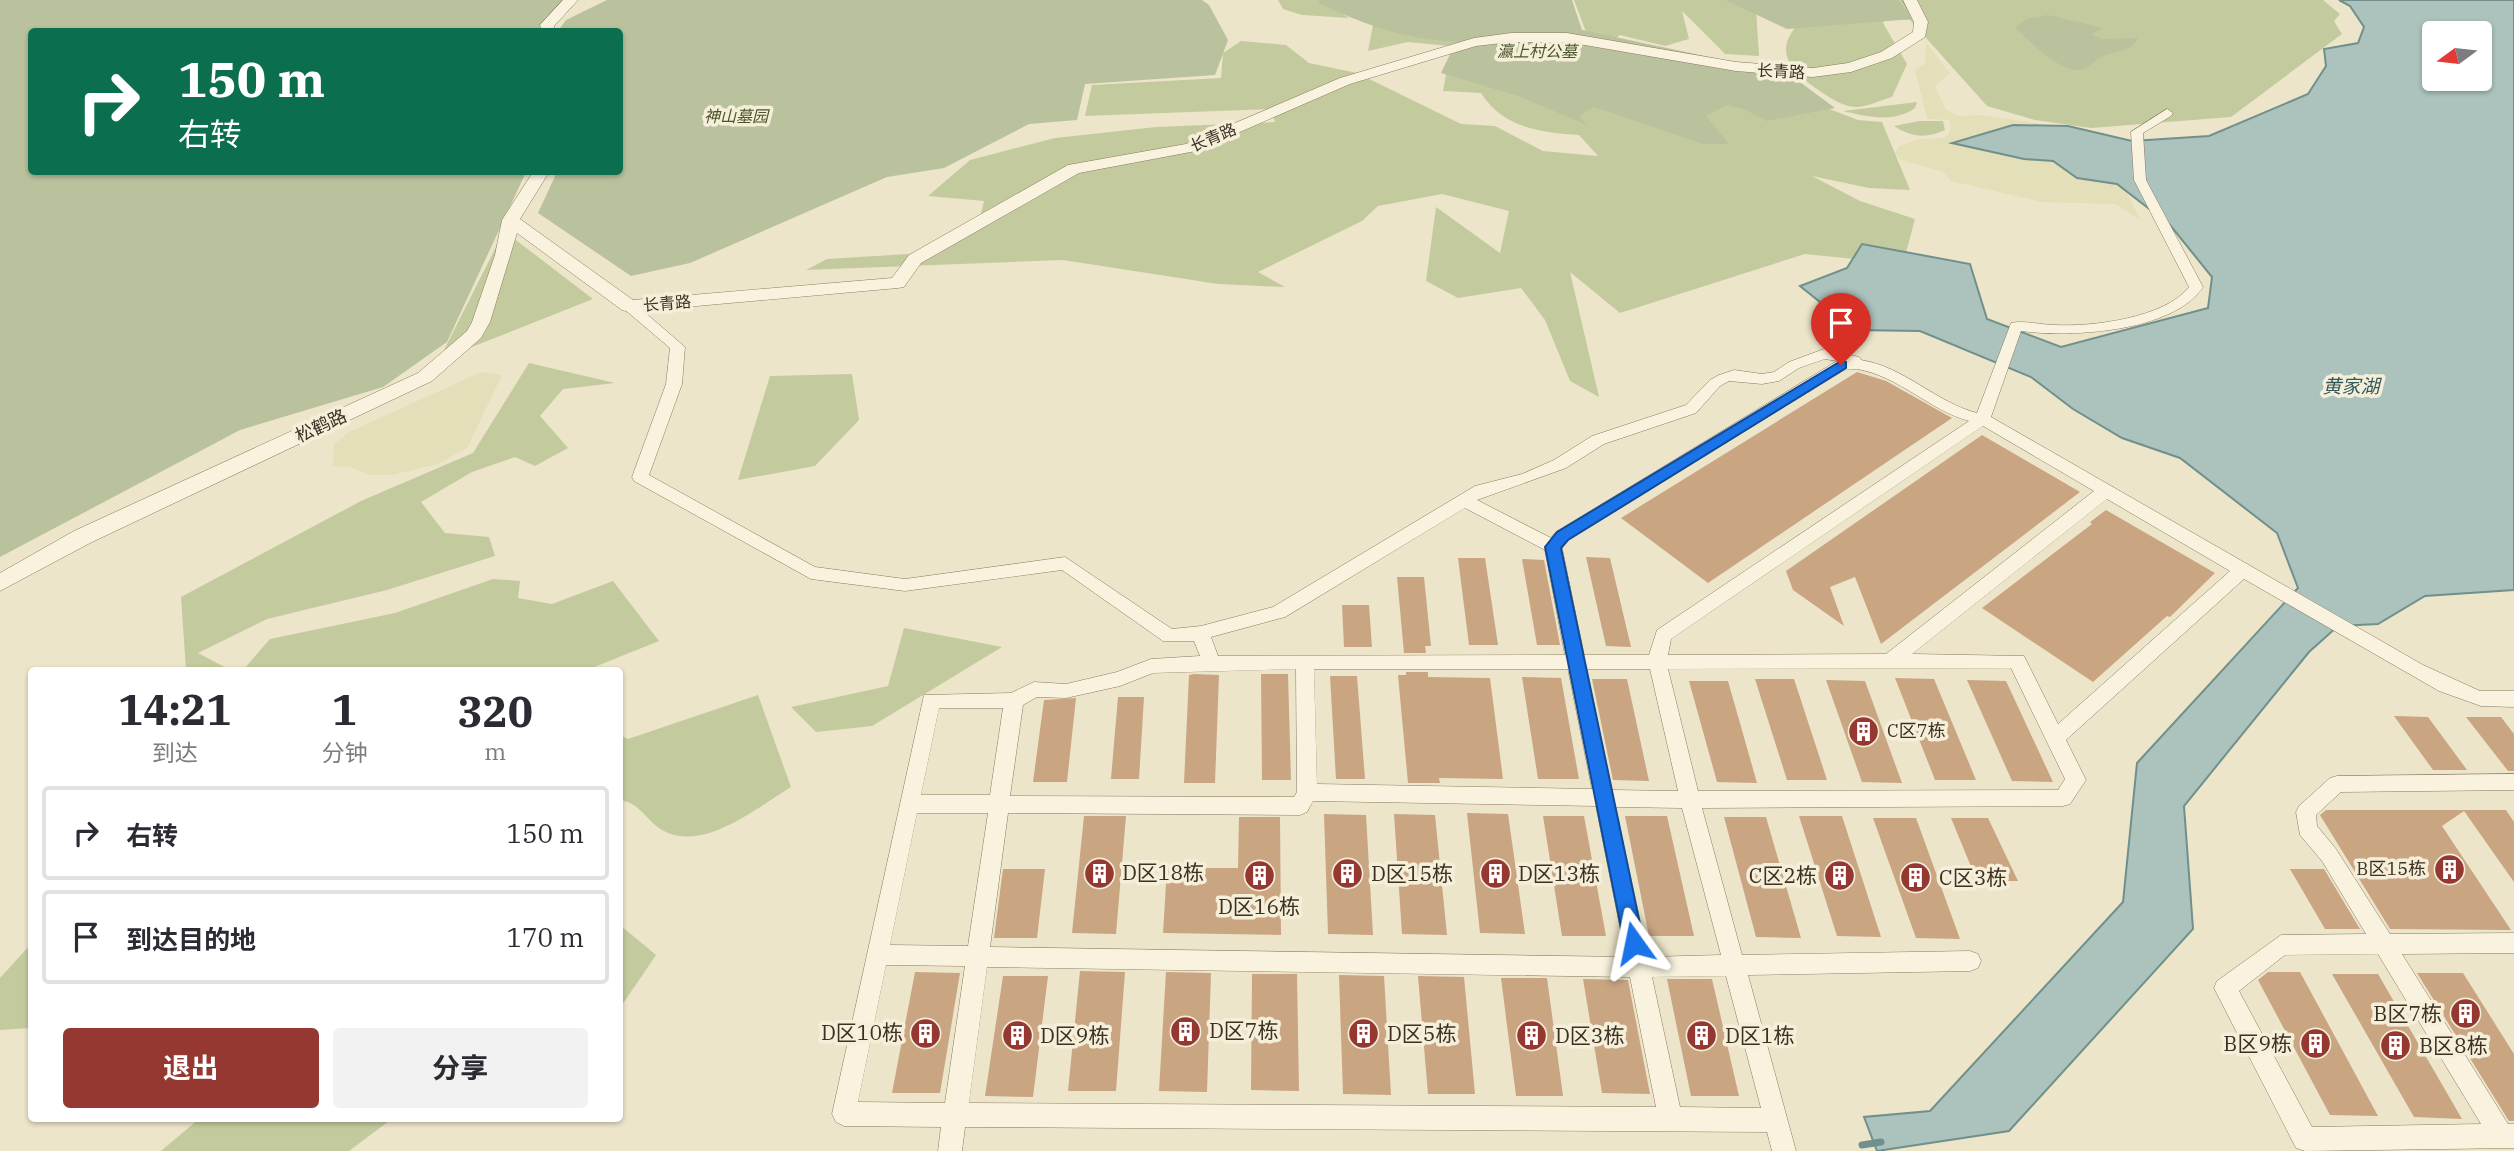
<!DOCTYPE html>
<html lang="zh">
<head>
<meta charset="utf-8">
<style>
	body { margin:0; font-family:"IBM Plex Serif","Noto Sans SC",serif; background:#f2f2f3; color:#2b2b33; height:100vh; display:flex; flex-direction:column; font-size:26px; white-space:nowrap }
	* { box-sizing:border-box; margin:0 }
	p { font-size:23px; color:#7c7c81 }
	.icon { flex:none; width:38px; height:38px; fill:none; stroke:currentColor; stroke-width:2; stroke-linecap:round; stroke-linejoin:round }
	.map { position:relative; flex:1; overflow:hidden }
	.sheet { position:absolute; left:28px; top:667px; width:595px; height:455px; display:flex; flex-direction:column; background:#fff; border-radius:7px; box-shadow:0 2px 5px #0004 }
	.sheet>* { flex:none }
	.banner { position:absolute; left:28px; top:28px; width:595px; height:147px; border-radius:7px; box-shadow:0 2px 5px #0004; background:#0b6e4f; color:#fff; overflow:hidden }
	.needle { width:46px; rotate:255deg }
	.controls { position:absolute; left:2422px; top:21px; display:grid; gap:14px }
	.controls a { display:grid; place-items:center; width:70px; height:70px; border-radius:7px; background:#fff; box-shadow:0 2px 5px #0004; font-size:35px }
	.pin { position:absolute; display:grid; place-items:center; width:60px; height:60px; color:#fff; margin:-72px -30px; border-radius:50% 50% 50% 0; rotate:-45deg; box-shadow:0 0 7px #0007 }
	.pin .icon { rotate:45deg }
	.me { position:absolute; width:77px; margin:-38px; rotate:348deg; stroke-linejoin:round; filter:drop-shadow(0 0 5px #0008) }
	.turn { display:flex; align-items:center; gap:24px; height:147px; padding:0 35px; font-size:32px }
	.turn .icon { width:91px; height:91px; stroke-width:2.5 }
	.turn b { display:block; font-size:49px; line-height:60px }
	.eta { display:flex; justify-content:space-evenly; align-items:center; height:119px; text-align:center }
	.eta b { font-size:42px; font-weight:700; line-height:49px }
	.button { display:flex; gap:14px; margin-top:auto; padding:14px 35px }
	.button a { flex:1; height:80px; border-radius:7px; background:#963832; color:#fff; font-size:28px; font-weight:700; line-height:80px; text-align:center }
	.button a+a { background:#f2f2f3; color:#2b2b33 }
	ul { padding:0; list-style:none }
	li { display:flex; align-items:center; gap:21px; height:94px; margin:0 14px 10px; padding:0 21px; border:4px solid #e1e1e2; border-radius:7px }
	li div { flex:1 }
	li b { display:block; font-size:26px }
	li em { font-style:normal }
	.map>svg:first-child { display:block }
	.farmland { fill:#e3dfb8 }
	.green { fill:#c3cb9e }
	.cemetery { fill:#bac19d }
	.water { fill:#abc2bd; stroke:#71908b; stroke-width:2; fill-rule:evenodd }
	.lines { fill:none; stroke-linecap:round; stroke-linejoin:round }
	.stream { stroke:#71908b; stroke-width:7 }
	.building { fill:#c9a582 }
	.minor-casing { stroke:#89795f; stroke-width:1 }
	.tertiary-casing { stroke:#89795f; stroke-width:1 }
	.minor { fill:#f8f2de; fill-rule:evenodd }
	.tertiary { fill:#f8f2de; fill-rule:evenodd }
	.route { fill:#1a73e8; stroke:#114b97; stroke-width:2 }
	.labels { text-anchor:middle; stroke-width:7; stroke-linejoin:round; paint-order:stroke }
	.far-park-label { font-size:16px; font-style:italic; fill:#485629; stroke:#f5efda }
	.far-street-label { font-size:16px; fill:#3b3022; stroke:#f5efda }
	.street-label { font-size:18px; fill:#3b3022; stroke:#f5efda }
	.poi-label { font-size:18px; fill:#3b3022; stroke:#f5efda; text-anchor:start }
	.water-label { font-size:19px; font-style:italic; fill:#32595a; stroke:#f5efda }
	.near-poi-label { font-size:21px; fill:#3b3022; stroke:#f5efda; text-anchor:start }
</style>
</head>
<body>
<div class="map">
<svg width="2514" height="1151" viewBox="0 0 2514 1151">
	<rect width="100%" height="100%" fill="#ede5ca"/>
	<!-- farmland -->
	<g class="farmland">
		<polygon points="1926,43 1950,73 1935,86 1946,110 1960,116 1981,115 2036,123 2081,135 2112,161 2140,220 2116,204 2041,202 1951,181 1943,172 1901,160 1895,153 1898,147 1918,139 1942,138 1949,135 1951,126 1949,120 1927,119 1915,69 1925,64"/>
		<polygon points="481,372 502,375 467,448 438,464 392,475 371,475 349,467 333,466 334,444 349,432"/>
	</g>
	<!-- green -->
	<g class="green">
		<polygon points="1278,0 1327,0 1326,3 1349,18 1302,15 1283,9"/>
		<path d="M 1574,0 L 1738,0 L 1756,9 L 1759,56 L 1725,54 L 1682,11 L 1689,39 L 1665,46 L 1620,35 L 1596,56 L 1806,100 L 1858,120 L 1882,122 L 1910,190 L 1869,188 L 1812,176 L 1860,201 L 1915,219 L 1903,264 L 1805,254 L 1620,313 L 1570,272 L 1599,397 L 1570,381 L 1545,320 L 1521,288 L 1458,298 L 1426,281 L 1436,207 L 1500,253 L 1509,211 L 1442,194 L 1378,206 L 1362,221 L 1258,272 L 1285,287 L 1218,284 L 1063,260 L 806,270 L 827,259 L 924,253 L 978,226 L 984,201 L 928,196 L 970,160 L 1055,138 L 1156,127 L 1275,122 L 1271,109 L 1085,116 L 1092,85 L 1221,78 L 1223,53 L 1241,41 L 1286,45 L 1309,63 L 1357,73 L 1461,124 L 1495,126 L 1543,151 L 1598,156 L 1579,135 C 1540,132 1503,128 1481,93 L 1443,91 L 1447,69 L 1460,47 L 1408,42 L 1368,51 L 1373,25 L 1586,32 Z"/>
		<path d="M 1824,0 L 2323,0 L 2340,14 L 2334,21 L 2342,34 L 2231,117 L 2091,128 L 2035,120 L 1987,106 L 1910,20 L 1886,18 L 1883,23 L 1907,64 L 1892,97 C 1881,100 1867,107 1856,107 C 1843,107 1827,96 1817,89 C 1766,55 1785,32 1824,0 Z"/>
		<path d="M 1917,102 L 1915,108 C 1894,123 1868,117 1843,111 Z"/>
		<path d="M 1919,121 L 1943,121 L 1945,130 C 1926,139 1911,137 1894,126 Z"/>
		<polygon points="504,231 593,299 439,360"/>
		<polygon points="529,363 615,383 563,389 540,416 568,448 535,466 515,457 472,472 421,502 445,533 489,537 495,556 387,590 267,619 198,653 230,670 186,670 181,597 361,501 473,453"/>
		<polygon points="852,374 859,420 815,466 738,480 770,376"/>
		<polygon points="493,579 520,581 518,598 552,604 613,581 659,641 587,670 243,670 270,639 395,613"/>
		<polygon points="904,628 1002,647 872,726 816,732 791,707 888,686"/>
		<path d="M 758,695 L 791,787 C 758,807 708,849 668,833 C 648,825 642,803 620,800 L 620,735 L 628,739 Z"/>
		<polygon points="620,925 656,955 620,1008"/>
		<polygon points="31,944 31,1028 0,1030 0,978"/>
		<polygon points="200,1118 393,1118 349,1151 161,1151"/>
	</g>
	<!-- cemetery -->
	<g class="cemetery">
		<polygon points="0,0 566,0 544,19 546,31 32,32 32,172 526,172 447,342 383,387 240,430 0,557"/>
		<polygon points="607,0 1202,0 1209,5 1228,40 1215,75 1085,84 1077,120 1029,124 944,168 887,177 690,263 631,276 538,213 557,172 620,172 620,32 558,31 566,20"/>
		<path d="M 1320,0 L 1572,0 L 1582,30 L 1789,74 L 1835,108 L 1766,121 L 1744,109 L 1727,105 L 1706,116 L 1729,144 L 1703,144 L 1594,107 L 1579,116 L 1587,125 L 1518,96 L 1441,73 L 1456,42 C 1403,39 1366,25 1318,3 Z"/>
		<polygon points="1725,0 1898,0 1913,19 1787,29"/>
		<path d="M 2048,15 L 2103,28 L 2091,34 L 2102,39 L 2138,38 C 2132,51 2118,51 2106,55 C 2095,58 2092,65 2084,69 C 2064,77 2029,40 2015,28 L 2026,19 Z"/>
	</g>
	<!-- water -->
	<path class="water" d="M 2339,0 L 2514,0 L 2514,590 L 2425,596 L 2378,624 L 2338,626 L 2309,652 L 2184,806 L 2193,929 L 2009,1131 L 1877,1151 L 1864,1117 L 1930,1111 L 2123,902 L 2137,763 L 2298,588 L 2277,533 L 2180,458 L 2122,438 L 2073,409 L 2031,377 L 1920,331 L 1855,330 L 1800,286 L 1847,268 L 1862,244 L 1970,264 L 1987,319 L 2061,347 L 2208,308 L 2212,277 L 2170,225 L 2117,184 L 2077,178 L 2053,161 L 2024,159 L 1952,143 L 2013,125 L 2068,126 L 2132,141 L 2209,136 L 2308,94 L 2326,66 L 2324,49 L 2358,43 L 2364,27 L 2350,6 ZM 2434,33 L 2480,33 L 2480,79 L 2434,79 Z"/>
	<g class="lines">
		<!-- stream -->
		<polyline class="stream" points="1862,1145 1881,1142"/>
	</g>
	<!-- building -->
	<g class="building">
		<polygon points="1857,372 1886,381 1952,418 1708,583 1621,518"/>
		<polygon points="1982,435 2080,492 1881,644 1855,577 1830,587 1844,626 1793,590 1786,571"/>
		<polygon points="2106,510 2215,573 2170,617 2167,616 2093,682 1982,608 2092,524 2090,522"/>
		<polygon points="1586,557 1610,558 1631,647 1606,646"/>
		<polygon points="1458,558 1485,558 1498,645 1469,645"/>
		<polygon points="1522,559 1544,560 1560,645 1537,645"/>
		<polygon points="1397,577 1424,577 1431,646 1425,646 1426,653 1404,653"/>
		<polygon points="1342,605 1369,605 1372,647 1344,647"/>
		<polygon points="1406,672 1428,672 1428,677 1490,678 1503,779 1439,778 1440,783 1408,783 1398,675 1406,675"/>
		<polygon points="1194,674 1219,675 1215,783 1184,783 1189,675"/>
		<polygon points="1261,674 1288,674 1291,780 1262,780"/>
		<polygon points="1330,676 1357,676 1365,779 1336,779"/>
		<polygon points="1522,677 1561,678 1579,779 1538,779"/>
		<polygon points="1895,678 1934,679 1976,780 1935,780"/>
		<polygon points="1592,679 1627,679 1649,781 1613,780"/>
		<polygon points="1755,679 1794,679 1827,780 1787,780"/>
		<polygon points="1826,680 1865,681 1902,783 1862,782"/>
		<polygon points="1967,680 2006,681 2053,782 2012,781"/>
		<polygon points="1689,681 1728,681 1757,783 1717,782"/>
		<polygon points="1118,697 1144,697 1139,779 1111,779"/>
		<polygon points="1076,698 1067,782 1033,782 1044,700"/>
		<polygon points="2394,716 2428,717 2467,770 2433,770"/>
		<polygon points="2466,717 2501,717 2514,734 2514,771 2508,771"/>
		<polygon points="2326,810 2506,810 2514,822 2514,882 2464,811 2442,826 2511,930 2390,929 2320,815"/>
		<polygon points="1467,813 1508,814 1525,934 1480,933"/>
		<polygon points="1324,814 1366,815 1373,935 1328,934"/>
		<polygon points="1394,814 1435,815 1447,935 1402,934"/>
		<polygon points="1084,816 1126,816 1116,934 1072,933"/>
		<polygon points="1543,816 1584,816 1606,936 1562,936"/>
		<polygon points="1625,816 1667,816 1694,936 1649,936"/>
		<polygon points="1799,816 1842,816 1881,937 1837,936"/>
		<polygon points="1239,817 1280,817 1281,935 1163,933 1167,868 1238,868"/>
		<polygon points="1724,817 1766,817 1801,938 1756,937"/>
		<polygon points="1873,818 1916,818 1960,939 1916,938"/>
		<polygon points="1951,818 1988,818 2018,881 1977,881"/>
		<polygon points="1003,869 1045,869 1037,938 994,938"/>
		<polygon points="2290,869 2324,869 2360,929 2325,929"/>
		<polygon points="1080,971 1125,972 1116,1091 1068,1091"/>
		<polygon points="915,972 960,973 940,1093 892,1093"/>
		<polygon points="1166,972 1211,973 1207,1092 1159,1091"/>
		<polygon points="2268,972 2300,972 2378,1116 2330,1115 2258,980"/>
		<polygon points="2417,973 2463,973 2514,1054 2514,1121 2509,1121"/>
		<polygon points="1252,974 1297,974 1299,1091 1251,1090"/>
		<polygon points="2332,974 2378,974 2462,1119 2414,1117"/>
		<polygon points="1339,975 1384,976 1391,1095 1343,1094"/>
		<polygon points="1003,976 1048,976 1033,1097 985,1096"/>
		<polygon points="1418,976 1464,977 1475,1094 1428,1094"/>
		<polygon points="1501,978 1547,978 1563,1096 1516,1096"/>
		<polygon points="1583,979 1628,980 1650,1094 1602,1093"/>
		<polygon points="1667,979 1712,979 1739,1096 1691,1096"/>
	</g>
	<g class="lines">
		<defs>
			<g id="minor">
				<path d="M 2167,109 L 2173,113 L 2171,116 L 2143,133 L 2146,180 L 2203,287 C 2174,332 2070,338 2021,331 L 1991,417 L 2423,665 L 2480,691 L 2514,691 L 2514,707 L 2481,706 L 2439,691 L 2244,579 L 2066,740 L 2086,780 L 2070,804 L 2063,806 L 1702,808 L 1742,955 L 1970,951 L 1978,954 L 1981,961 L 1978,968 L 1970,971 L 1748,975 L 1796,1151 L 1772,1151 L 1767,1132 L 965,1127 L 962,1151 L 938,1151 L 941,1127 L 844,1126 L 836,1122 L 832,1114 L 924,695 L 1011,693 L 1034,682 L 1066,684 L 1117,672 L 1151,659 L 1200,656 L 1194,641 L 1163,641 L 1062,570 L 905,591 L 811,579 L 634,481 L 632,477 L 666,384 L 670,348 L 624,309 L 624,303 L 634,303 L 685,347 L 682,384 L 649,475 L 815,567 L 905,579 L 1065,557 L 1172,629 L 1201,626 L 1273,607 L 1475,486 L 1522,474 L 1554,460 L 1592,436 L 1686,405 L 1710,380 L 1719,375 L 1734,370 L 1762,374 L 1774,372 L 1789,362 L 1824,349 L 1859,357 L 1861,360 C 1905,367 1935,402 1977,413 L 2011,323 C 2024,320 2041,325 2055,325 C 2092,327 2165,318 2189,287 L 2134,180 L 2131,132 ZM 1825,359 L 1837,361 L 1556,532 L 1551,538 L 1477,500 L 1566,468 L 1604,444 L 1696,413 L 1720,386 L 1729,381 L 1762,384 L 1779,381 L 1799,368 ZM 1857,369 C 1899,376 1929,410 1969,421 L 1657,630 L 1649,655 L 1584,655 L 1562,548 L 1568,540 L 1844,370 ZM 1983,426 L 2094,491 L 1886,654 L 1668,655 L 1671,639 ZM 2107,499 L 2230,571 L 2058,724 L 2024,656 L 1912,654 ZM 1465,508 L 1545,550 L 1565,655 L 1218,656 L 1211,637 L 1285,617 ZM 2011,668 L 2065,779 L 2058,790 L 1698,791 L 1668,669 ZM 1296,669 L 1297,792 L 1294,797 L 1010,796 L 1023,705 L 1037,697 L 1066,698 L 1120,686 L 1153,673 ZM 1314,669 L 1568,669 L 1592,789 L 1317,784 ZM 1587,669 L 1650,669 L 1678,791 L 1612,790 ZM 939,708 L 1003,708 L 990,795 L 921,795 ZM 1313,801 L 1596,806 L 1626,957 L 990,947 L 1008,813 L 1300,815 L 1307,812 ZM 1616,807 L 1682,808 L 1721,955 L 1648,957 ZM 917,813 L 988,813 L 968,946 L 890,945 ZM 886,965 L 965,966 L 945,1103 L 858,1102 ZM 987,967 L 1630,977 L 1656,1107 L 969,1103 ZM 1726,976 L 1761,1108 L 1680,1107 L 1652,977 Z"/>
				<path d="M 2514,774 L 2514,790 L 2341,792 L 2316,815 L 2317,826 L 2336,849 L 2390,934 L 2514,933 L 2514,953 L 2402,954 L 2508,1124 L 2514,1124 L 2514,1148 L 2305,1151 L 2296,1148 L 2214,988 L 2217,981 L 2281,935 L 2366,934 L 2322,861 L 2300,835 L 2296,812 L 2299,806 L 2330,778 L 2337,776 ZM 2378,954 L 2481,1124 L 2312,1127 L 2239,991 L 2285,955 Z"/>
			</g>
			<g id="tertiary">
				<polygon points="563,0 578,0 554,26 556,32 542,32 540,25"/>
				<polygon points="1903,0 1917,0 1928,22 1925,37 1892,58 1851,72 1813,77 1736,71 1567,42 1511,42 1476,46 1350,84 1196,151 1079,173 921,263 904,287 898,288 629,312 622,310 517,233 490,322 481,338 432,381 90,543 0,591 0,573 74,531 418,373 467,331 472,322 495,255 502,220 533,172 549,172 520,219 633,300 892,278 909,255 1068,165 1186,144 1340,78 1474,38 1511,33 1567,33 1736,62 1813,68 1848,63 1881,52 1913,32 1914,22"/>
			</g>
		</defs>
		<!-- minor casing -->
		<use href="#minor" class="minor-casing"/>
		<!-- tertiary casing -->
		<use href="#tertiary" class="tertiary-casing"/>
		<!-- minor -->
		<use href="#minor" class="minor"/>
		<!-- tertiary -->
		<use href="#tertiary" class="tertiary"/>
	</g>
	<!-- route -->
	<polygon class="route" points="1841,361 1846,362 1846,368 1568,540 1561,548 1644,943 1641,949 1634,952 1627,949 1624,943 1545,547 1557,532"/>
	<!-- icons -->
	<defs>
		<symbol id="building-disc" viewBox="-11 -11 22 22"><circle r="9.5" fill="#963832" stroke="#f5efda"/><path d="M-4-6H4V6H1V3H-1V6H-4ZM-2.5-4.3h1.7v1.8h-1.7ZM.8-4.3h1.7v1.8H.8ZM-2.5-1h1.7V.8h-1.7ZM.8-1h1.7V.8H.8Z" fill="#fff"/></symbol>
	</defs>
	<g fill-rule="evenodd">
		<use href="#building-disc" x="1846" y="714" width="35" height="35"/>
		<use href="#building-disc" x="2432" y="852" width="35" height="35"/>
		<use href="#building-disc" x="1082" y="856" width="35" height="35"/>
		<use href="#building-disc" x="1330" y="856" width="35" height="35"/>
		<use href="#building-disc" x="1478" y="856" width="35" height="35"/>
		<use href="#building-disc" x="1242" y="858" width="35" height="35"/>
		<use href="#building-disc" x="1822" y="858" width="35" height="35"/>
		<use href="#building-disc" x="1898" y="860" width="35" height="35"/>
		<use href="#building-disc" x="2448" y="996" width="35" height="35"/>
		<use href="#building-disc" x="1168" y="1014" width="35" height="35"/>
		<use href="#building-disc" x="908" y="1016" width="35" height="35"/>
		<use href="#building-disc" x="1346" y="1016" width="35" height="35"/>
		<use href="#building-disc" x="1000" y="1018" width="35" height="35"/>
		<use href="#building-disc" x="1514" y="1018" width="35" height="35"/>
		<use href="#building-disc" x="1684" y="1018" width="35" height="35"/>
		<use href="#building-disc" x="2298" y="1026" width="35" height="35"/>
		<use href="#building-disc" x="2378" y="1028" width="35" height="35"/>
	</g>
	<g class="labels">
		<!-- far-park labels -->
		<g class="far-park-label">
			<text x="1537" y="57">瀛上村公墓</text>
			<text x="736" y="122">神山墓园</text>
		</g>
		<!-- far-street labels -->
		<g class="far-street-label">
			<text transform="translate(1781 71) rotate(3)" y="6">长青路</text>
			<text transform="translate(1213 137) rotate(-23)" y="6">长青路</text>
			<text transform="translate(667 303) rotate(-5)" y="6">长青路</text>
		</g>
		<!-- street labels -->
		<g class="street-label">
			<text transform="translate(321 426) rotate(-25)" y="6">松鹤路</text>
		</g>
		<!-- poi labels -->
		<g class="poi-label">
			<text x="1887" y="737">C区7栋</text>
			<text x="2426" y="875" text-anchor="end">B区15栋</text>
		</g>
		<!-- water labels -->
		<g class="water-label">
			<text x="2351" y="393">黄家湖</text>
		</g>
		<!-- near-poi labels -->
		<g class="near-poi-label">
			<text x="1122" y="880">D区18栋</text>
			<text x="1371" y="881">D区15栋</text>
			<text x="1518" y="881">D区13栋</text>
			<text x="1817" y="883" text-anchor="end">C区2栋</text>
			<text x="1939" y="885">C区3栋</text>
			<text x="1259" y="914" text-anchor="middle">D区16栋</text>
			<text x="2442" y="1021" text-anchor="end">B区7栋</text>
			<text x="1209" y="1038">D区7栋</text>
			<text x="903" y="1040" text-anchor="end">D区10栋</text>
			<text x="1387" y="1041">D区5栋</text>
			<text x="1040" y="1043">D区9栋</text>
			<text x="1555" y="1043">D区3栋</text>
			<text x="1725" y="1043">D区1栋</text>
			<text x="2292" y="1051" text-anchor="end">B区9栋</text>
			<text x="2419" y="1053">B区8栋</text>
		</g>
	</g>
</svg>
<div class="controls">
<a><svg class="needle" viewBox="-14 -14 28 28"><path d="M0-13l5 13h-10z" fill="#e53935"/><path d="M0 13l5-13h-10z" fill="#7c7c81"/></svg></a>
</div>
<div class="pin" style="left:1841px;top:365px;background:#d93025"><svg class="icon" aria-label="arrive" viewBox="0 0 24 24"><path d="M6 21V4h12l-3 4 3 4H6"/></svg></div>
<svg class="me" style="left:1634px;top:943px" viewBox="-20 -20 40 40"><path d="M0-17L14 15 0 8-14 15z" fill="#1a73e8" stroke="#fff" stroke-width="4"/></svg>
<div class="banner">
<div class="turn"><svg class="icon" aria-label="right" viewBox="0 0 24 24"><path d="M7 20v-9h11M14 6l5 5-5 5"/></svg><div><b>150 m</b>右转</div></div>
</div>
<section class="sheet">
<div class="eta">
<div><b>14:21</b><p>到达</p></div>
<div><b>1</b><p>分钟</p></div>
<div><b>320</b><p>m</p></div>
</div>
<ul>
<li><svg class="icon" aria-label="right" viewBox="0 0 24 24"><path d="M7 20v-9h11M14 6l5 5-5 5"/></svg><div><b>右转</b></div><em>150 m</em></li>
<li><svg class="icon" aria-label="arrive" viewBox="0 0 24 24"><path d="M6 21V4h12l-3 4 3 4H6"/></svg><div><b>到达目的地</b></div><em>170 m</em></li>
</ul>
<div class="button"><a>退出</a><a>分享</a></div>
</section>
</div>
</body>
</html>
